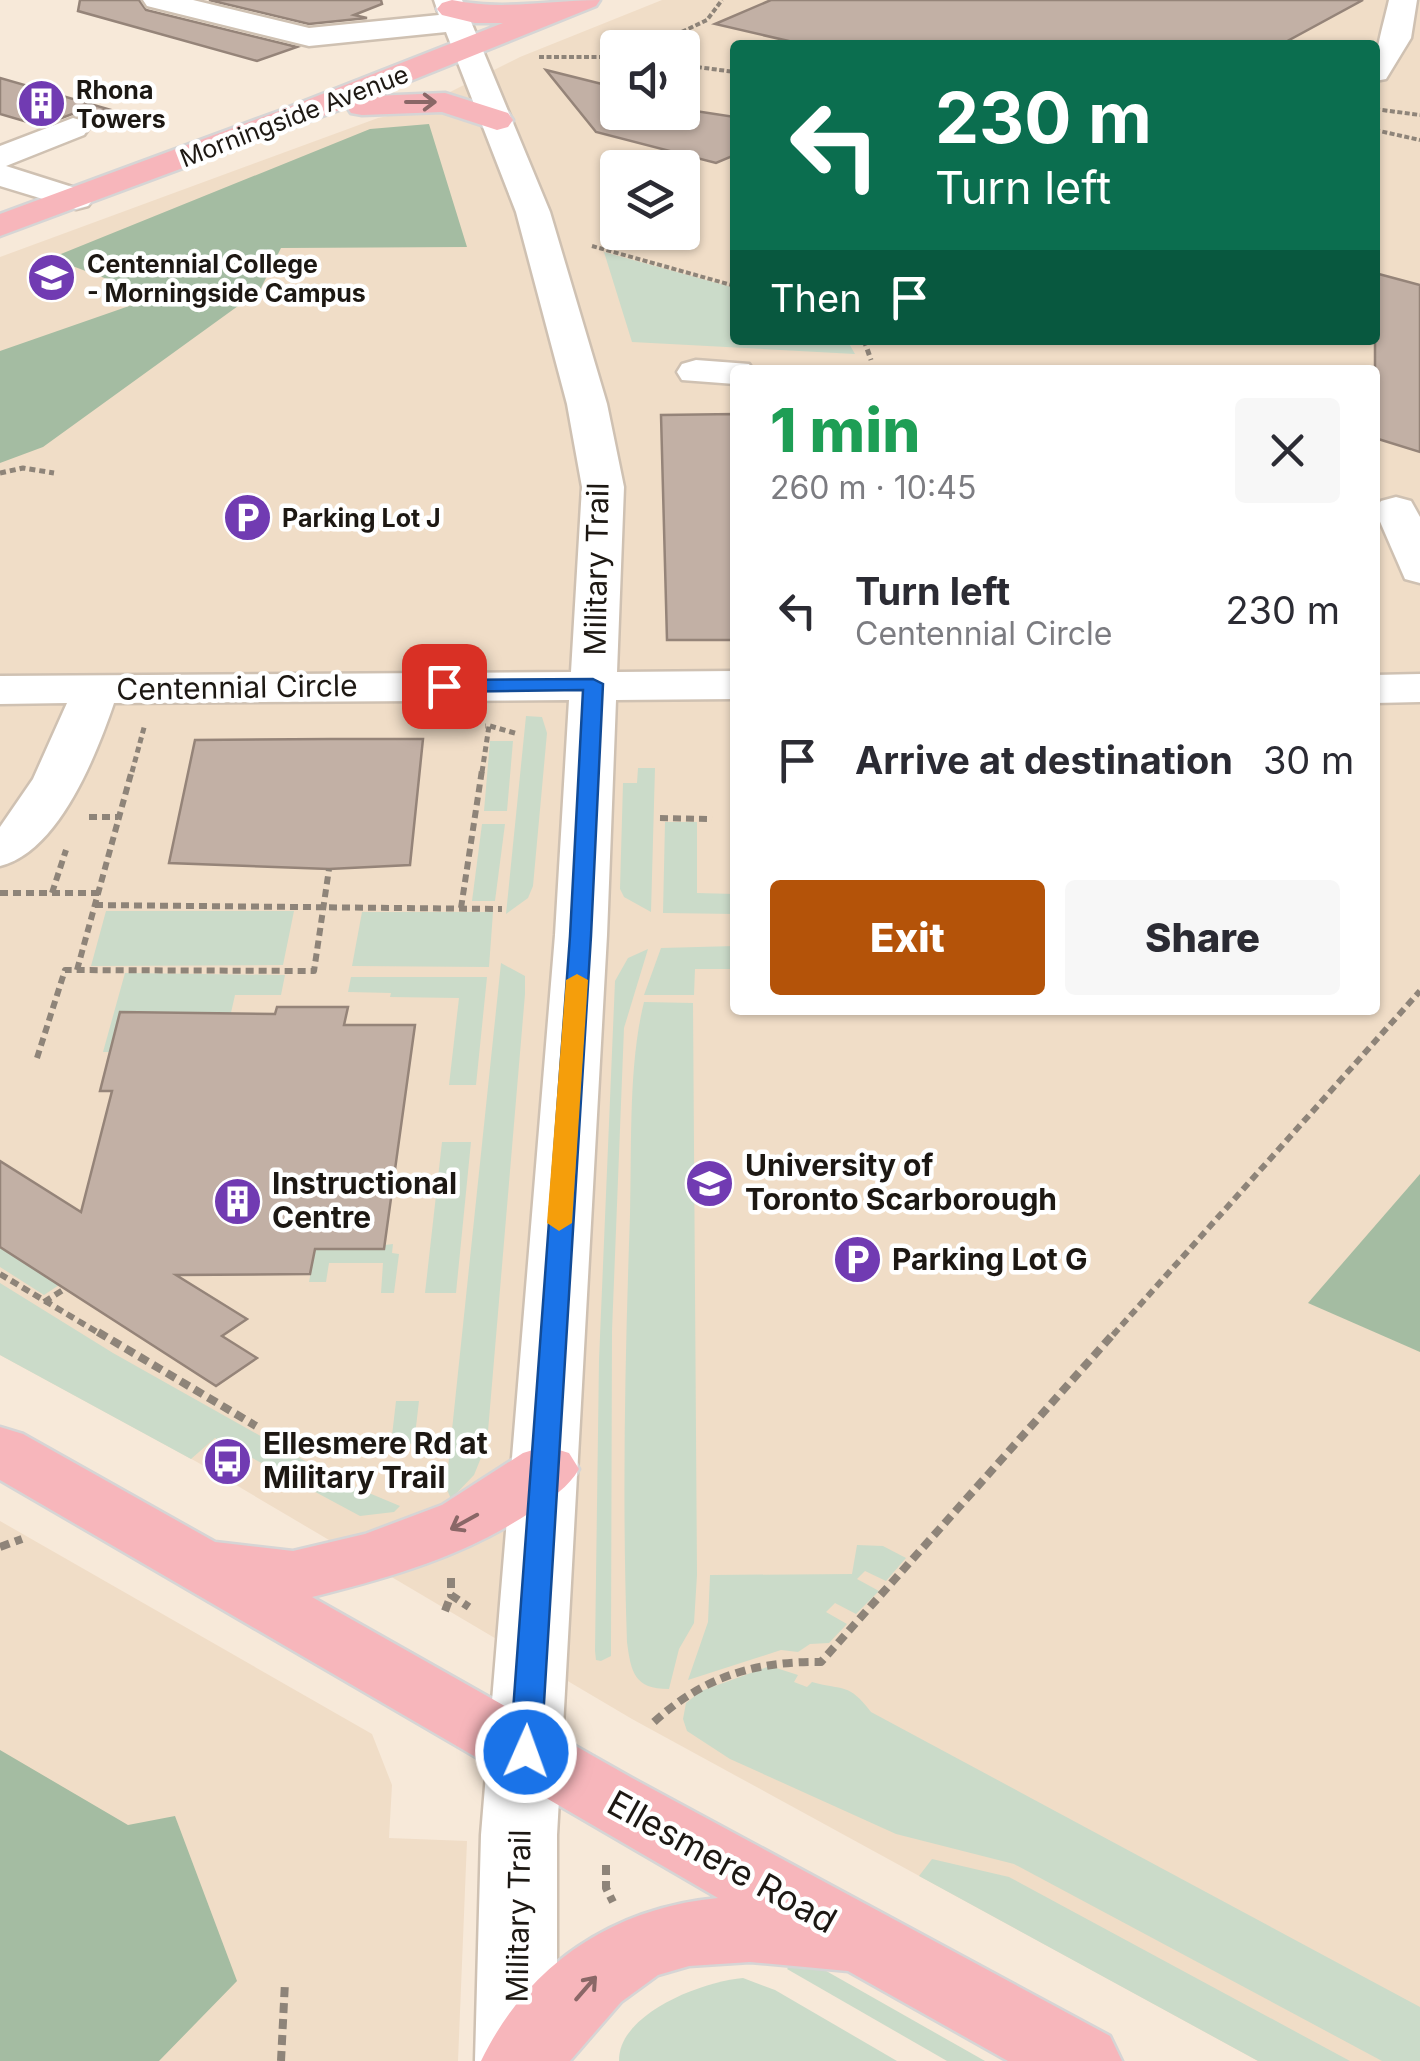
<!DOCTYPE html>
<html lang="en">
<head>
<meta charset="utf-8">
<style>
	body { margin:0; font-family:Inter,sans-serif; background:#f7f7f7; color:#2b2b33; height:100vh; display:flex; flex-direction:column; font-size:38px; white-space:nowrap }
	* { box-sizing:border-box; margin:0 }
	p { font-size:32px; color:#7c7c81 }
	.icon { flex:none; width:55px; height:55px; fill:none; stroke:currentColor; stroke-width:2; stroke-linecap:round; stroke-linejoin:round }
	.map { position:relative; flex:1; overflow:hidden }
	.panel { position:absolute; left:730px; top:365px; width:650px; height:650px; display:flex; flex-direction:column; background:#fff; border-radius:10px; box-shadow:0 2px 8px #0004 }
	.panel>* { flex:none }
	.top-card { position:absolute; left:730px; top:40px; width:650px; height:305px; border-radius:10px; box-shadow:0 2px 8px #0004; background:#0b6e4f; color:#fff; overflow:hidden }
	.buttons { position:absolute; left:600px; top:30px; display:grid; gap:20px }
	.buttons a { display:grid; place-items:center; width:100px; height:100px; border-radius:10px; background:#fff; box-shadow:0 2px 8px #0004; font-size:50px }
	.pin { position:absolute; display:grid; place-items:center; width:85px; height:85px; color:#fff; margin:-42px; border-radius:20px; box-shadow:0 5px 15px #0006 }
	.me { position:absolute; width:110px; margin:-55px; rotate:2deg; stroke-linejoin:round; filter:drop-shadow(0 0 8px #0008) }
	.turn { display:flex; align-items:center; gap:35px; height:210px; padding:0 40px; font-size:45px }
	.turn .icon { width:130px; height:130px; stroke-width:2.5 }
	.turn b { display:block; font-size:70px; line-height:85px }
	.then { display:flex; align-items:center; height:95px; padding:0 40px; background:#0003; gap:20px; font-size:38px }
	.round { display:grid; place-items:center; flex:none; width:105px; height:105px; border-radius:10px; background:#f7f7f7 }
	.summary { display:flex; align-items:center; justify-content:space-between; height:170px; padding:0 40px }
	h1 { font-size:60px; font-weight:800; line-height:75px; color:#1e9e55 }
	.action { display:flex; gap:20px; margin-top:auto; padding:20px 40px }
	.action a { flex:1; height:115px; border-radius:10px; background:#b45309; color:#fff; font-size:40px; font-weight:800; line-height:115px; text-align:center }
	.action a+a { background:#f7f7f7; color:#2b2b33 }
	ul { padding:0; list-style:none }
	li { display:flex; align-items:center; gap:30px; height:150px; padding:0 40px }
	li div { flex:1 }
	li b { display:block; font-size:38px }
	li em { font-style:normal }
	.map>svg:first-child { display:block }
	.built { fill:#f0ddc7; fill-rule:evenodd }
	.green { fill:#cbdbc9 }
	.forest { fill:#a4bca2 }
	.building { fill:#c2b0a5; stroke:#958479; stroke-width:2.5 }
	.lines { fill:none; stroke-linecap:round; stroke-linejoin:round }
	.minor-casing { stroke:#cfc1b2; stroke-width:5 }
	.major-casing { stroke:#d6d5d5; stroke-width:5 }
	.path-far3 { stroke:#8e8479; stroke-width:4; stroke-dasharray:5 2.5; stroke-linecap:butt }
	.path-far2 { stroke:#8e8479; stroke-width:5; stroke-dasharray:6 4; stroke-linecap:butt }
	.path-far1 { stroke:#8e8479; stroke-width:6; stroke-dasharray:8 5; stroke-linecap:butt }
	.path { stroke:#8e8479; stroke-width:8; stroke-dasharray:10 6; stroke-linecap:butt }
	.minor { fill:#fff; fill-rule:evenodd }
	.major { fill:#f7b6bb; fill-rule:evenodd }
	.oneway { stroke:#8a6767 }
	.route { fill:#1a73e8; stroke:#114b97; stroke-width:2.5 }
	.slow { fill:#f59e0b }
	.labels { text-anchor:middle; stroke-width:9; stroke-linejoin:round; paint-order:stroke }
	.far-poi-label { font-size:25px; font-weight:bold; fill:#1d1813; stroke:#fff; text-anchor:start }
	.far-street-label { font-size:25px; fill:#1d1813; stroke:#fff }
	.street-label { font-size:30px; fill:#1d1813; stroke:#fff }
	.poi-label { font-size:30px; font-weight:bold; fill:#1d1813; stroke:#fff; text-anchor:start }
	.near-street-label { font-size:35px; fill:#1d1813; stroke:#fff }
</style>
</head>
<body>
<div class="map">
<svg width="1420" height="2061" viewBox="0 0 1420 2061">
	<rect width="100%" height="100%" fill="#f7e9d9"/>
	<!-- built -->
	<g class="built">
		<path d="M 662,0 L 1420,0 L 1420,2061 L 1258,2061 L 632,1719 L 197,1462 L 0,1355 L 0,257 L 378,118 L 412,111 L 520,57 ZM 735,45 L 1375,45 L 1375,340 L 735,340 ZM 618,48 L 682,48 L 682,112 L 618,112 ZM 618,168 L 682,168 L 682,232 L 618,232 ZM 735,370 L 1375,370 L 1375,1010 L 735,1010 Z"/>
		<polygon points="0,1521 372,1734 392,1785 389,1838 467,1841 458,2061 0,2061"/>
	</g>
	<!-- green -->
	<g class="green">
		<polygon points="604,252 735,288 735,340 847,340 855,354 632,342"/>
		<polygon points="526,716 542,717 547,733 533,886 528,898 506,914"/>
		<polygon points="490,741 513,741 507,811 484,811"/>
		<polygon points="638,768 655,768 651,912 624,897 620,889 623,783 637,783"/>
		<polygon points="665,822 697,822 697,893 735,894 735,914 663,913"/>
		<polygon points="482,824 505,824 495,901 472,901"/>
		<polygon points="106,911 294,911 283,965 91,966"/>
		<polygon points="362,912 493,912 489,967 352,966"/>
		<polygon points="735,946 735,969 695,969 694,995 644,995 661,948"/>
		<polygon points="648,949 624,1028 612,1331 611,1640 611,1656 601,1661 596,1660 595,1651 599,1360 615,981 628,958"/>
		<polygon points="501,963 525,976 525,994 487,1443 474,1475 451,1499 446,1487"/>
		<polygon points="125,973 285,975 281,995 235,995 226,1035 220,1013 121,1012 119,1052 103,1052"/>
		<polygon points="351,977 487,977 476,1085 449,1085 459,998 390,997 391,993 348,992"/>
		<path d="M 644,1002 L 693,1003 L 697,1575 L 694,1623 L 679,1649 L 669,1689 C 634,1689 631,1672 627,1642 C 622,1499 625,1357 630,1215 C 632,1148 628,1066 644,1002 Z"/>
		<polygon points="442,1142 471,1142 456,1293 425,1293"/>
		<polygon points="393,1244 392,1253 399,1254 394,1293 381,1293 383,1263 329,1263 326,1282 309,1282 315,1249 384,1249 385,1245"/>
		<polygon points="0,1247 59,1285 44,1295 0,1267"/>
		<polygon points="0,1283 113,1353 273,1443 345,1483 400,1506 394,1512 360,1516 215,1438 191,1459 0,1355"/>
		<polygon points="396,1401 419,1401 414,1444 391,1444"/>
		<polygon points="857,1545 883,1546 906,1558 886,1581 865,1571 857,1579 879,1591 856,1614 835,1603 826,1612 847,1624 829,1643 810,1644 798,1652 781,1650 688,1680 708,1622 710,1575 852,1574"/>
		<path d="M 770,1666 L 798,1675 L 794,1682 L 807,1687 L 812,1682 C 844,1691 848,1682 871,1712 L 1420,2007 L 1420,2061 L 1382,2061 L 1014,1864 L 896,1834 L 730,1759 L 687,1731 L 683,1719 L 686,1703 L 701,1691 Z"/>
		<polygon points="932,1859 1009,1877 1350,2061 1258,2061 919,1876"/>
		<polygon points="798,1955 985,2061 947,2061 787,1969"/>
		<path d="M 743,1978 L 775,1990 L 897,2061 L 619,2061 C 618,2013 704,1981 743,1978 Z"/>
	</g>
	<!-- forest -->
	<g class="forest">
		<polygon points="429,124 467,247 281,248 260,290 43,447 0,463 0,351 155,297 51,258 370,129"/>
		<polygon points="1420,1174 1420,1352 1308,1303"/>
		<polygon points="0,1750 128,1825 175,1816 237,1981 159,2061 0,2061"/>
	</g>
	<!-- building -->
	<g class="building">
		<polygon points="80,0 139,0 146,10 297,47 257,61 78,11"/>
		<polygon points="209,0 381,0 382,4 354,15 367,18 309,24"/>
		<polygon points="771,0 1363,0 1280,45 806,45 715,24"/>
		<polygon points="546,70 618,88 618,112 682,112 682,109 735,117 735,155 716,163 596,132"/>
		<polygon points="0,78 108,109 85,117 72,114 41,126 0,114"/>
		<polygon points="1375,273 1420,285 1420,452 1375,438"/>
		<polygon points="735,414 735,640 667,640 661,415"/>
		<polygon points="331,739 423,739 410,865 329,869 169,863 195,740"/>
		<polygon points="277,1007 348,1007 344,1025 415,1025 384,1249 315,1249 310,1274 176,1275 247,1319 222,1336 257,1358 216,1386 0,1247 0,1161 81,1212 112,1091 100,1091 120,1012 275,1014"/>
	</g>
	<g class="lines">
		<defs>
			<g id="minor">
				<path d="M 143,0 L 193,0 L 309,28 L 439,15 L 434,0 L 462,0 L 550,212 L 607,404 L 624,487 L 617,672 L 735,671 L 735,699 L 616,700 L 607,935 L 557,1835 L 557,2061 L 475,2061 L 481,1835 L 555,935 L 569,700 L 114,703 C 96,756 58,852 0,866 L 0,827 L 33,779 L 67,703 L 0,704 L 0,676 L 571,672 L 582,487 L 567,404 L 516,212 L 446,32 L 309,46 L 147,6 Z"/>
				<path d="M 1389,0 L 1417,0 L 1411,38 L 1386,79 L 1375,81 C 1375,49 1382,31 1389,0 Z"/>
				<polygon points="73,118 84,121 89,128 84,135 6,166 88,192 93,199 88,206 76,209 0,186 0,146"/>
				<polygon points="696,360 749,364 753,370 735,370 735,384 682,380 677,372 682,364"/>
				<polygon points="1396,497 1411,501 1420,517 1420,583 1405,579 1375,510 1381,501"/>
				<polygon points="1420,674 1420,702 1375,703 1375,675"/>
			</g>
			<g id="major">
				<path d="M 452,0 C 503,11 550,0 600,0 L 596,6 L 373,96 L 445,93 L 508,113 L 513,120 L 508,127 L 497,130 L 442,112 L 362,115 L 351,113 L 347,107 L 0,236 L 0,214 L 279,111 L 503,23 L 475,23 L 442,15 L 437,9 L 442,3 Z"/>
				<path d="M 0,1427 L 23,1434 L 215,1542 L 293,1551 L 365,1534 L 442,1505 L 523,1453 L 546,1446 L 569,1453 L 579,1469 C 568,1488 552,1497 534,1510 C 465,1556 392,1577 312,1597 L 632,1778 L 1110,2036 L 1122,2061 L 1008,2061 L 848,1971 L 750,1962 L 689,1966 L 658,1975 L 621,2002 L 570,2061 L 481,2061 C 528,1964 613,1908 718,1898 L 0,1480 Z"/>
			</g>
		</defs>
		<!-- minor casing -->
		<use href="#minor" class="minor-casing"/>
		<!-- major casing -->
		<use href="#major" class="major-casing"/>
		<!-- path-far3 -->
		<g class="path-far3">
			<polyline points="648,48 707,20 722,0"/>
			<polyline points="539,57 618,57"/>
			<polyline points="682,65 735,72"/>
			<polyline points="1375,109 1420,115"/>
			<polyline points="1375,130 1420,140"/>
			<polyline points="592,246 735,286"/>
		</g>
		<!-- path-far2 -->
		<g class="path-far2">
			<polyline points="864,340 871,360"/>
			<polyline points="0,473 23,468 54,473"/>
			<polyline points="490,726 518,734"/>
			<polyline points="132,772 145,724"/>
			<polyline points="482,772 489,726 485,726"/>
		</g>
		<!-- path-far1 -->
		<g class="path-far1">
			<polyline points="89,817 118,817"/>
			<polyline points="660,818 712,819"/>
			<polyline points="0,893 99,893"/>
			<polyline points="52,893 66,850"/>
			<polyline points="95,905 502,909"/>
			<polyline points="461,908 482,770"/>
			<polyline points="77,970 132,770"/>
			<polyline points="37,1058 65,970 314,971 329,869"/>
			<polyline points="0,1274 102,1335"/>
			<polyline points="44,1302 63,1290"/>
			<polyline points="1113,1335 1420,991"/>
		</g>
		<!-- path -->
		<g class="path">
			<polyline points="98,1332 256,1426"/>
			<polyline points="0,1547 22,1539"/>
			<polyline points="451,1578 451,1595 469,1607"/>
			<polyline points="445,1611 451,1595"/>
			<path d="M 654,1722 C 703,1677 755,1661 821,1662 L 1115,1332"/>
			<polyline points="606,1865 606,1888 613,1902"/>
			<polyline points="281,2061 285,1982"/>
		</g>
		<!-- minor -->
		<use href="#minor" class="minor"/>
		<!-- major -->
		<use href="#major" class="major"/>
	</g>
	<!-- one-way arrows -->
	<defs><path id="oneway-shaft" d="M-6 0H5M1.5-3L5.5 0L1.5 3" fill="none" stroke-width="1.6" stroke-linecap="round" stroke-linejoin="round" transform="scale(2.5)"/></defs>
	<g class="oneway">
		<use href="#oneway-shaft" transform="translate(421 102)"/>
		<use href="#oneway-shaft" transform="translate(464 1522) rotate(151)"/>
		<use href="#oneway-shaft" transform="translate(586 1988) rotate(-49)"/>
	</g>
	<!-- route -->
	<polygon class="route" points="593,679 603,684 591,936 541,1752 536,1761 526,1764 515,1761 510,1752 570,936 583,690 444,692 435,686 444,680"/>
	<!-- slow -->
	<polygon class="slow" points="577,974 588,980 572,1223 559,1231 547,1223 566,980"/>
	<!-- icons -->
	<defs>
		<symbol id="building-disc" viewBox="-11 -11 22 22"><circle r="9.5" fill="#713bb2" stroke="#fff"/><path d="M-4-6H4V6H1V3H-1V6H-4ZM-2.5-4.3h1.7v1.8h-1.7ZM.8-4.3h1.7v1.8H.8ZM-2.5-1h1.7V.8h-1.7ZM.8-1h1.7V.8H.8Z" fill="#fff"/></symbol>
		<symbol id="university-disc" viewBox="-11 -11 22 22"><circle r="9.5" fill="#713bb2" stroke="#fff"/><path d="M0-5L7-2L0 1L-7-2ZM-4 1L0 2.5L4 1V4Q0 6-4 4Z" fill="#fff"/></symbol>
		<symbol id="parking-disc" viewBox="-11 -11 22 22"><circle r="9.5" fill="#713bb2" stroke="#fff"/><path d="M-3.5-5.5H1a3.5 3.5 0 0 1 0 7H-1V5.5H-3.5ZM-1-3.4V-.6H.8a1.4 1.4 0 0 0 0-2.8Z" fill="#fff"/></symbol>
		<symbol id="bus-disc" viewBox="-11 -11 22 22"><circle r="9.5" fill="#713bb2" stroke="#fff"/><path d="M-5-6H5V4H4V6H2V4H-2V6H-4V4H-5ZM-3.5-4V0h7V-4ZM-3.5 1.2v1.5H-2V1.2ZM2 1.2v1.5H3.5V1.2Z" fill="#fff"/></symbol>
	</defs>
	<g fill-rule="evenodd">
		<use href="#building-disc" x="14" y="76" width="55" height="55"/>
		<use href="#university-disc" x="24" y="250" width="55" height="55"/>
		<use href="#parking-disc" x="220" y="490" width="55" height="55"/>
		<use href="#university-disc" x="682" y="1156" width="55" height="55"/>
		<use href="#building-disc" x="210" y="1174" width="55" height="55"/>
		<use href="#parking-disc" x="830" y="1232" width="55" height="55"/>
		<use href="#bus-disc" x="200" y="1434" width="55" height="55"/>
	</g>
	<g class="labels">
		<!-- far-poi labels -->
		<g class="far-poi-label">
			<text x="76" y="99">Rhona<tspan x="76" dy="29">Towers</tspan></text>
			<text x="87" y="273">Centennial College<tspan x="87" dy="29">- Morningside Campus</tspan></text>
			<text x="282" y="527">Parking Lot J</text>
		</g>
		<!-- far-street labels -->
		<g class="far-street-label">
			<text transform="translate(294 116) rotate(-21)" y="9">Morningside Avenue</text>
		</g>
		<!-- street labels -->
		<g class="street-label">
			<text transform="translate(597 569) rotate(-89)" y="10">Military Trail</text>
			<text transform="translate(237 688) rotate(-1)" y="10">Centennial Circle</text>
			<text transform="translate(519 1916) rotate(-89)" y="10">Military Trail</text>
		</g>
		<!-- poi labels -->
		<g class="poi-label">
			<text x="745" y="1176">University of<tspan x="745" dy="34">Toronto Scarborough</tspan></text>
			<text x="272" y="1194">Instructional<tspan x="272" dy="34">Centre</tspan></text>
			<text x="892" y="1270">Parking Lot G</text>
			<text x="263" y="1454">Ellesmere Rd at<tspan x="263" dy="34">Military Trail</tspan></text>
		</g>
		<!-- near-street labels -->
		<g class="near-street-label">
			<text transform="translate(722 1862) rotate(29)" y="12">Ellesmere Road</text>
		</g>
	</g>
</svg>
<div class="buttons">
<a><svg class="icon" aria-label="sound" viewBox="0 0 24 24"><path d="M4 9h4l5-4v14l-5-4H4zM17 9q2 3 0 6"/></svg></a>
<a><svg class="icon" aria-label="layers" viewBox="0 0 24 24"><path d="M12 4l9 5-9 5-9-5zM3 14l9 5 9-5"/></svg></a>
</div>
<div class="pin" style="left:444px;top:686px;background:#d93025"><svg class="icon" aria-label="arrive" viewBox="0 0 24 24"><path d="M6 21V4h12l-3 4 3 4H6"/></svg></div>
<svg class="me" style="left:526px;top:1752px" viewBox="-20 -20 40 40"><circle r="17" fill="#1a73e8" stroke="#fff" stroke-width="3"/><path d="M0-11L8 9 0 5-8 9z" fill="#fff"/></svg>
<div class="top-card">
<div class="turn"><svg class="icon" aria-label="left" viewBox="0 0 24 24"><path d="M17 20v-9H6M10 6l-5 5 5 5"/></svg><div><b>230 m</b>Turn left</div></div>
<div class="then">Then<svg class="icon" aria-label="arrive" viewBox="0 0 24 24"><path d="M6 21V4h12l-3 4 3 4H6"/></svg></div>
</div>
<section class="panel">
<div class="summary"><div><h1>1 min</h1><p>260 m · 10:45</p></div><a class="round"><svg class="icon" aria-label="close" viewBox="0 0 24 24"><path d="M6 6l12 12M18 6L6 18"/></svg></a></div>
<ul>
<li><svg class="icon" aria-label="left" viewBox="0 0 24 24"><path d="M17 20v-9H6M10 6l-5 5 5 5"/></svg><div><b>Turn left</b><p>Centennial Circle</p></div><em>230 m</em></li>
<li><svg class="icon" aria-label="arrive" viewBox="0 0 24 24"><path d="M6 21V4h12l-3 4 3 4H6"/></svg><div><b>Arrive at destination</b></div><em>30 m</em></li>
</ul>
<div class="action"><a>Exit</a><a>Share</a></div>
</section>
</div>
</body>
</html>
